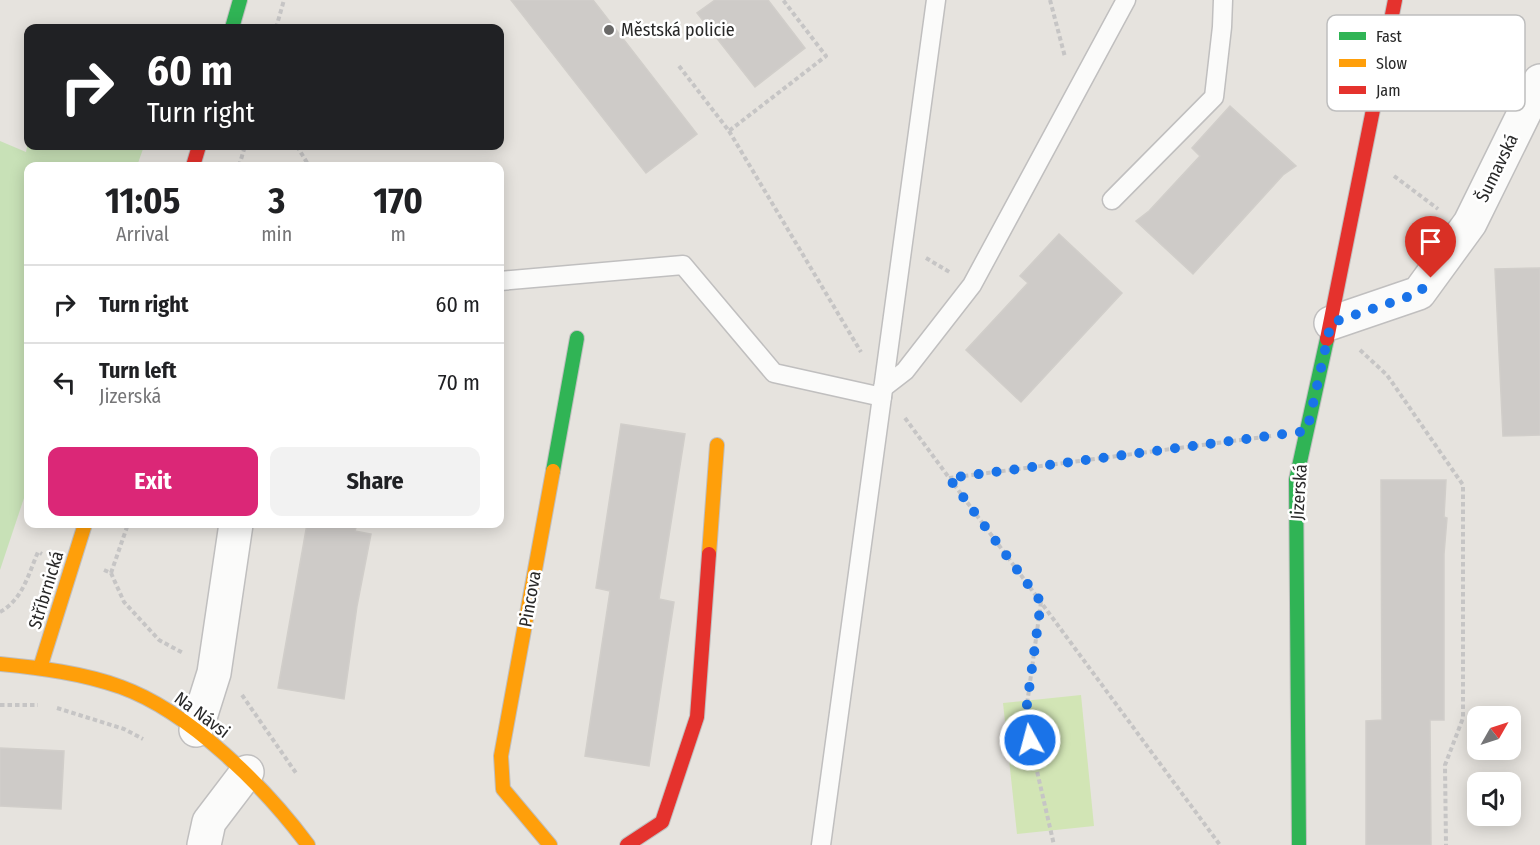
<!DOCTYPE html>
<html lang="en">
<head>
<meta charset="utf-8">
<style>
	body { margin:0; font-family:"Fira Sans Condensed",sans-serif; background:#f2f2f2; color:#202124; height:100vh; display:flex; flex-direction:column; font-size:22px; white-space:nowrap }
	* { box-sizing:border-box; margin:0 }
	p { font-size:20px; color:#757577 }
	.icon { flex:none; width:33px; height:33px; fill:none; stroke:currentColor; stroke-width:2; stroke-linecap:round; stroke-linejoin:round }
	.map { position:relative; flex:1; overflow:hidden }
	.details { position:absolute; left:24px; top:162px; width:480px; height:366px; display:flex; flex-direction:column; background:#fff; border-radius:12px; box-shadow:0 3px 15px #0003 }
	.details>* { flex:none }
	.hud { position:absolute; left:24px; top:24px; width:480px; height:126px; border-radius:12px; box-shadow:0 3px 15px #0003; background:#202124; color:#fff; overflow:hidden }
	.needle { width:39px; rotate:51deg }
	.controls { position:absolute; left:1467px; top:706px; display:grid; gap:12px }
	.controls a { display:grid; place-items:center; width:54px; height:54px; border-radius:12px; background:#fff; box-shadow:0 3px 15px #0003; font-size:30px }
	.pin { position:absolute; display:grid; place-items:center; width:51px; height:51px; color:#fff; margin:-62px -26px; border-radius:50% 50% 50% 0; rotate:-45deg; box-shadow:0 0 6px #0007 }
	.pin .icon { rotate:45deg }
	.me { position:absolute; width:66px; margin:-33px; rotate:353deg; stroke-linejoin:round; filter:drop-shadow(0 0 4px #0008) }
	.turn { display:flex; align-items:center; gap:21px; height:126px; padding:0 24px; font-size:27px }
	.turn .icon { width:78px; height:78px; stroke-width:2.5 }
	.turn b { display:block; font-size:42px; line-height:51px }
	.eta { display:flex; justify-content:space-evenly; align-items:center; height:102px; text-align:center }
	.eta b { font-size:36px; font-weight:700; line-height:42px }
	.action { display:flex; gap:12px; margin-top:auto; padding:12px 24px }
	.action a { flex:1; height:69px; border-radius:12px; background:#db2777; color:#fff; font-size:24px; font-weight:700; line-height:69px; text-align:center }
	.action a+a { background:#f2f2f2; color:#202124 }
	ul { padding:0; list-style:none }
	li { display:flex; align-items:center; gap:18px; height:78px; padding:0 24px; border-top:2px solid #e0e0e0 }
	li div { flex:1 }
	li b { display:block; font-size:22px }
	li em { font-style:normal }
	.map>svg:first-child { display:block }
	.green { fill:#c8e1b7 }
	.pitch { fill:#d2e5b5 }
	.building { fill:#cecbc8; stroke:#d1ceca; stroke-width:1.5 }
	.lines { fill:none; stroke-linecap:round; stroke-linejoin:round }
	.lane-casing { stroke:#c0bfbf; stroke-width:21 }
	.street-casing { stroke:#c0bfbf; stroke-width:36 }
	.fast-casing { stroke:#c0bfbf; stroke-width:16 }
	.slow-casing { stroke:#c0bfbf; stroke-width:16 }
	.jam-casing { stroke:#c0bfbf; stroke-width:16 }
	.path { stroke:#c6c5c5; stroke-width:4; stroke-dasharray:4.5 3; stroke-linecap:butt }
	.lane { stroke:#fbfbfa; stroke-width:18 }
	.street { stroke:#fbfbfa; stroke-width:33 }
	.fast { stroke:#30b455; stroke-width:14 }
	.slow { stroke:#ff9f0a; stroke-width:14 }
	.jam { stroke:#e5322d; stroke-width:14 }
	.route { stroke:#1a73e8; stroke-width:10; stroke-dasharray:0 18 }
	.poi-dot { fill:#6a6968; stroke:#fff; stroke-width:2 }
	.labels { text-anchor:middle; stroke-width:5; stroke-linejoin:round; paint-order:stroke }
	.poi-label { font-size:18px; fill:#282828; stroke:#fff; text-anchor:start }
	.street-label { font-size:18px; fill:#282828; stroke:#fff }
	.key { fill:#fff; stroke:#bebebe; stroke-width:1.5 }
	.key-label { font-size:16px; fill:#282828 }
</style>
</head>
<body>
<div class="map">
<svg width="1540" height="845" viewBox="0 0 1540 845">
	<rect width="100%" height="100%" fill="#e6e3de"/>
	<!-- green -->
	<polygon class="green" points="0,141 26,152 28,142 28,146 144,146 137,166 28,166 28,486 0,570"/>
	<!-- pitch -->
	<polygon class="pitch" points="1081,695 1094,826 1017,834 1003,703"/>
	<!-- building -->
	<g class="building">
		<polygon points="511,0 593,0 697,134 646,173"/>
		<polygon points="715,0 768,0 805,48 755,87 697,13"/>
		<polygon points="1230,106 1296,166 1283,175 1193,274 1136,221 1149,211 1200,156 1192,148"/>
		<polygon points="1059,234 1122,293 1021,402 966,350 1028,283 1020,276"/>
		<polygon points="1540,268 1540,435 1503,436 1495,269"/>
		<polygon points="621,424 685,434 659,599 674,602 649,766 585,756 610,591 596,588"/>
		<polygon points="1381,480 1446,480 1444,517 1447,518 1444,554 1444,720 1430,720 1431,845 1366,845 1366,721 1382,720"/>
		<polygon points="307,524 357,524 355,531 371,534 357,606 344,699 278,688"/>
		<polygon points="0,748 64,751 61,809 0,806"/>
	</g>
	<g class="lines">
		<defs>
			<g id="lane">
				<polyline points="1112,200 1214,97 1222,27 1223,0"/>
				<polyline points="500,281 683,265 774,373 882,397"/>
				<polyline points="883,388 905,371 972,285 1126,0"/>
				<polyline points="821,845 936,0"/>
			</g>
			<g id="street">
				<polyline points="1331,323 1419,293 1470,223 1540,81"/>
				<polyline points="196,730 214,673 236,524"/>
				<polyline points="204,845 209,822 247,772"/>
			</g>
			<g id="fast">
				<polyline points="232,28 240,0"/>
				<polyline points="553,471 577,338"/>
				<polyline points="1299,845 1296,480 1327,339"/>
			</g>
			<g id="slow">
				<polyline points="709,554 717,445"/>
				<path d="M 0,664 C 41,668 82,673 121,687 C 190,712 265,787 308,845"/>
				<polyline points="40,668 85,524"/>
				<polyline points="550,845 503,789 501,756 553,471"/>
			</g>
			<g id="jam">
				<polyline points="193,166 199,146"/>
				<polyline points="1327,339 1395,0"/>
				<polyline points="627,845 662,822 697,717 709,554"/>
			</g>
		</defs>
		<!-- lane casing -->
		<use href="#lane" class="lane-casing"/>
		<!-- street casing -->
		<use href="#street" class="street-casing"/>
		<!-- fast casing -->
		<use href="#fast" class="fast-casing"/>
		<!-- slow casing -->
		<use href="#slow" class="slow-casing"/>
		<!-- jam casing -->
		<use href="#jam" class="jam-casing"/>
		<!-- path -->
		<g class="path">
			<polyline points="1050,0 1065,57"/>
			<polyline points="276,28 284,0"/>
			<polyline points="679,66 729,131 826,56 783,0"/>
			<polyline points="729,131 861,352"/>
			<polyline points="297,146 309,166"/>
			<polyline points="239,166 245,146"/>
			<polyline points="1394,176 1438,209"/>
			<polyline points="926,258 951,273"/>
			<polyline points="1360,350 1387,375 1463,485 1463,718 1445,765 1446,845"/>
			<polyline points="905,418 1220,845"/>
			<polyline points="949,478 1271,436"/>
			<polyline points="104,570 111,573 124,602 159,640 183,653"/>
			<polyline points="111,573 128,524"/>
			<polyline points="1041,602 1025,719 1054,845"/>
			<path d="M 0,612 C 23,599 28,575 38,552 L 42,554"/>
			<polyline points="242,695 296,773"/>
			<polyline points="0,705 38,705"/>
			<polyline points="57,708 124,729 143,739"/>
		</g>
		<!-- lane -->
		<use href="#lane" class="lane"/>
		<!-- street -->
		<use href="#street" class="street"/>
		<!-- fast -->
		<use href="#fast" class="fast"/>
		<!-- slow -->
		<use href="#slow" class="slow"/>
		<!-- jam -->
		<use href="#jam" class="jam"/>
	</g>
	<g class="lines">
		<!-- route -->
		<polyline class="route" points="1030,740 1025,719 1041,602 949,478 1307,431 1331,323 1419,293 1431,278"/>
	</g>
	<!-- markers -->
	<circle class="poi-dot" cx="609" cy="30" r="6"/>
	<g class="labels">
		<!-- poi labels -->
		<g class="poi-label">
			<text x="621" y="36">Městská policie</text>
		</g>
		<!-- street labels -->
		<g class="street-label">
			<text transform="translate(1497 168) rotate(-64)" y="6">Šumavská</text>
			<text transform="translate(1299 492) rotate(-86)" y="6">Jizerská</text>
			<text transform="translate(46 590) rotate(-73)" y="6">Stříbrnická</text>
			<text transform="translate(530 599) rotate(-80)" y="6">Pincova</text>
			<text transform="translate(202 715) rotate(37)" y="6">Na Návsi</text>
		</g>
	</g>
	<!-- legend -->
	<rect x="1327" y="15" width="198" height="96" rx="9" class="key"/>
	<rect x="1339" y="32" width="27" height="8" fill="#30b455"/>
	<rect x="1339" y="59" width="27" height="8" fill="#ff9f0a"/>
	<rect x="1339" y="86" width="27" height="8" fill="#e5322d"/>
	<g class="key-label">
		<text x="1376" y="42">Fast</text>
		<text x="1376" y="69">Slow</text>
		<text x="1376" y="96">Jam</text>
	</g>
</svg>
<div class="controls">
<a><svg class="needle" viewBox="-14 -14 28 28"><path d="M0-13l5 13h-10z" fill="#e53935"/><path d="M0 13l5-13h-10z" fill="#757577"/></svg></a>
<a><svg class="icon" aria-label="sound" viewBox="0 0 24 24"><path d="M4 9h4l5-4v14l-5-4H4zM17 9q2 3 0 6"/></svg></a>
</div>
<div class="pin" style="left:1431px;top:278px;background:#d93025"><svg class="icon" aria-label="arrive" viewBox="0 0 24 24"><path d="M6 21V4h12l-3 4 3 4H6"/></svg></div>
<svg class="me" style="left:1030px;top:740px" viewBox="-20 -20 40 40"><circle r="17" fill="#1a73e8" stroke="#fff" stroke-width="3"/><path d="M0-11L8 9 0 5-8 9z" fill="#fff"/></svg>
<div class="hud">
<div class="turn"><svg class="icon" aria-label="right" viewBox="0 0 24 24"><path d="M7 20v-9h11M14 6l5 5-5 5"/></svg><div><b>60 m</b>Turn right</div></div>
</div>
<section class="details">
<div class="eta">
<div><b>11:05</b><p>Arrival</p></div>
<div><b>3</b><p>min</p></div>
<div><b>170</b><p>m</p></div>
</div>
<ul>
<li><svg class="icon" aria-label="right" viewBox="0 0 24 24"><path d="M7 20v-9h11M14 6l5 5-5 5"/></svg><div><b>Turn right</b></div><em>60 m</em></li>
<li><svg class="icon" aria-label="left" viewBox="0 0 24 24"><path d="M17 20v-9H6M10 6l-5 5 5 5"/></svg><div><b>Turn left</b><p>Jizerská</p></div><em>70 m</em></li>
</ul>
<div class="action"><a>Exit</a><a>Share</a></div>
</section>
</div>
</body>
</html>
